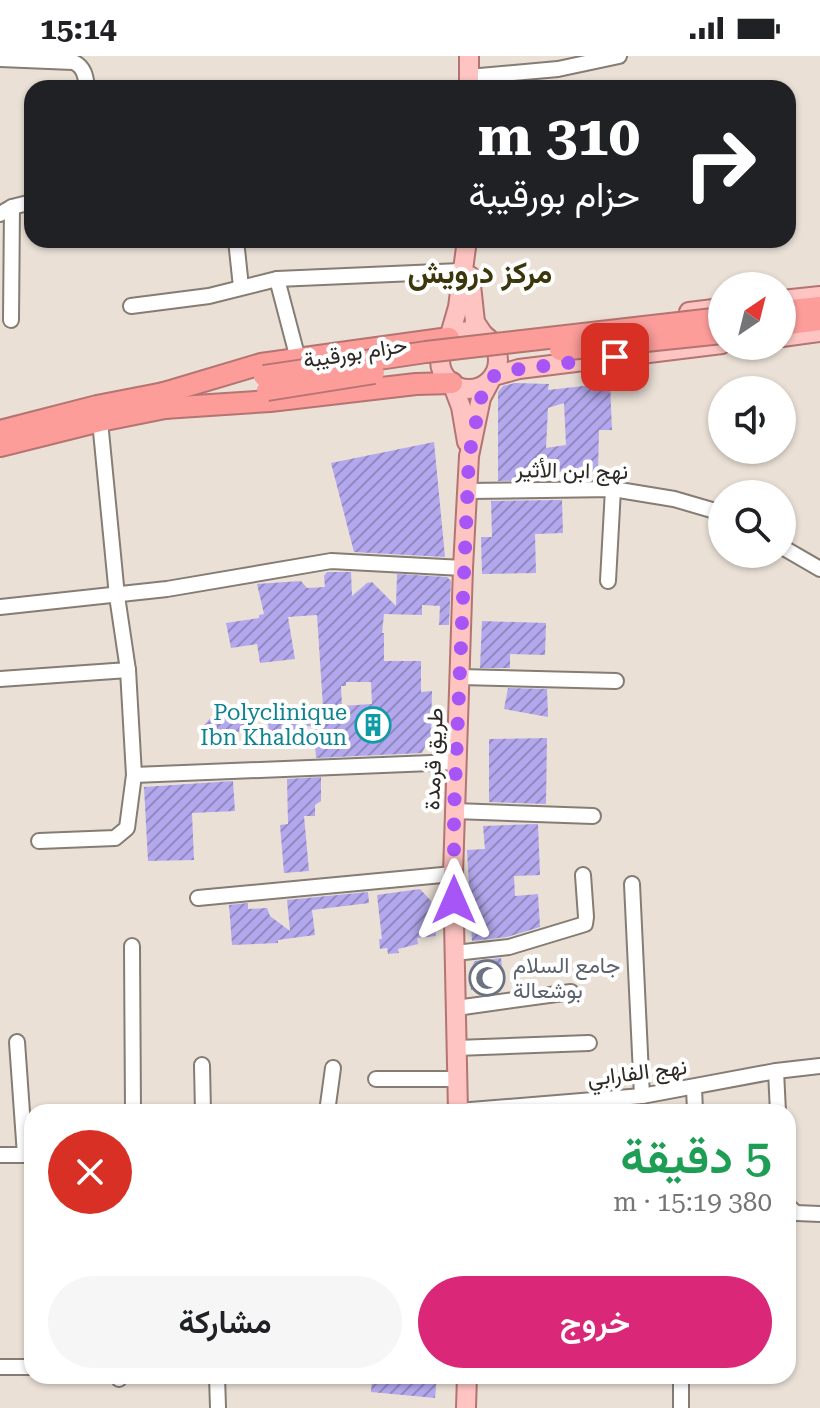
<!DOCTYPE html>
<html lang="ar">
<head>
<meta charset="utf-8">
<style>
	body { margin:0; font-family:"Roboto Serif",Vazirmatn,serif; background:#f6f6f6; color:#202124; direction:rtl; height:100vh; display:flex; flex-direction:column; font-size:30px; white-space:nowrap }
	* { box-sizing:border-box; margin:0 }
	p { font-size:26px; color:#757577 }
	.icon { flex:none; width:44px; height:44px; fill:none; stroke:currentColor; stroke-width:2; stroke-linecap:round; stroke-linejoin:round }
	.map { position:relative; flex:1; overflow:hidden; direction:ltr }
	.sheet { position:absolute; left:24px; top:1048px; width:772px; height:280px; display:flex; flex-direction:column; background:#fff; border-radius:24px; box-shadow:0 2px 6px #0004; direction:rtl }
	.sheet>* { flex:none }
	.hud { position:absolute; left:24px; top:24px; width:772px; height:168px; border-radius:24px; box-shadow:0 2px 6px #0004; direction:rtl; background:#202124; color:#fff; overflow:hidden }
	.needle { width:52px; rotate:35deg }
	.fabs { position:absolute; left:708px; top:216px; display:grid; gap:16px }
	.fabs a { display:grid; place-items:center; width:88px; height:88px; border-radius:50%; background:#fff; box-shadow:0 2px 6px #0004; font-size:40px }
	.pin { position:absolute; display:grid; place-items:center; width:68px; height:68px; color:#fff; margin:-34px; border-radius:16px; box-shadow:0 4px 12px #0006 }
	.me { position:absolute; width:88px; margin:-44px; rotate:0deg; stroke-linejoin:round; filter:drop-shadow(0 0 6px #0008) }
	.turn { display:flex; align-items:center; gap:28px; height:168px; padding:0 24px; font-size:36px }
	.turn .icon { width:104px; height:104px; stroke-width:2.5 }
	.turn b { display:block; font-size:56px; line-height:68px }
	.round { display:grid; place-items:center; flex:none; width:84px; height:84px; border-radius:42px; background:#f6f6f6 }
	.head { display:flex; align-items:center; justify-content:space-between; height:136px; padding:0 24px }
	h1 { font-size:48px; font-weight:600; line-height:60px; color:#1e9e55 }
	.button { display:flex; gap:16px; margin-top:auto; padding:16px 24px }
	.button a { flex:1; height:92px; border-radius:48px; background:#db2777; color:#fff; font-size:32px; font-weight:600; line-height:92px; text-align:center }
	.button a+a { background:#f6f6f6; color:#202124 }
	.status { display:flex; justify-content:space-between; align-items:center; height:56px; padding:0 40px; background:#fff; direction:ltr }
	.status svg { height:22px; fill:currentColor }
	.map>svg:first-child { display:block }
	.building { fill:url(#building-hatch); fill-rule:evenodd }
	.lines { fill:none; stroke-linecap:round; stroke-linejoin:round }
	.minor-casing { stroke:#857c73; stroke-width:18 }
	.major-casing { stroke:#b47471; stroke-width:22 }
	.highway-casing { stroke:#b47471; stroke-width:24 }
	.minor { stroke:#fff; stroke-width:14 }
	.major { stroke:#fdc4c2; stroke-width:18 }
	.highway { stroke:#fc9d9a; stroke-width:20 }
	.highway-bridge-casing { stroke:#b47471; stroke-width:24; stroke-linecap:butt }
	.highway-bridge { stroke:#fc9d9a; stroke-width:20 }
	.route { stroke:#a855f7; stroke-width:14; stroke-dasharray:0 25.2 }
	.labels { text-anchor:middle; stroke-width:8; stroke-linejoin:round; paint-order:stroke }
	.street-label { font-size:22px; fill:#2d2925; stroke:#fff }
	.culture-label { font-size:22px; fill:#0d838f; stroke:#fff; text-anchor:end }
	.worship-label { font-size:22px; fill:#5b616d; stroke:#fff; text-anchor:start }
	.district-label { font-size:30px; font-weight:bold; fill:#3b360c; stroke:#fff }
</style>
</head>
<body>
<div class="status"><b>15:14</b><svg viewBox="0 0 49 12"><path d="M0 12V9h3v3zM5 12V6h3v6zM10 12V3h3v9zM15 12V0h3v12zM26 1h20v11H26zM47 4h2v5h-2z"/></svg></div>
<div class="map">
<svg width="820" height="1352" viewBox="0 0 820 1352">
	<defs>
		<pattern id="building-hatch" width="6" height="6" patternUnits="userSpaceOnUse" patternTransform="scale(2)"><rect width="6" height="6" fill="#b3a8ed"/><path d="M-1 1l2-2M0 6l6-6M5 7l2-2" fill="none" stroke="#9289c0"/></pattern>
	</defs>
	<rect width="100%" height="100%" fill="#eae0d6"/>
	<!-- building -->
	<g class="building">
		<path d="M 515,327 L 549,328 L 548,334 L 610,327 L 612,374 L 599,374 L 598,416 L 557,416 L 557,424 L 498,425 L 498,336 L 503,330 ZM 564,347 L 566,389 L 546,392 L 548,352 Z"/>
		<polygon points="434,386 445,501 354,496 331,407"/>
		<polygon points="562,444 563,477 535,478 536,517 482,518 481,481 492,481 491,445"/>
		<path d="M 327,516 L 351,516 L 352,540 L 367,527 L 372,526 L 396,550 L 397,518 L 447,521 L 451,525 L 449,569 L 439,569 L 440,550 L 422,549 L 422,559 L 384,558 L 382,577 L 384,577 L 384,605 L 421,605 L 421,636 L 432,635 L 431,679 L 422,697 L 316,702 L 314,670 L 297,671 L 297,686 L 293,686 L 293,690 L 271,690 L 268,667 L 279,666 L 279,662 L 284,662 L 284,656 L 296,656 L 314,664 L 313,651 L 323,651 L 317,559 L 288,561 L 295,603 L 260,607 L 257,588 L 231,592 L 226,567 L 259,562 L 259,559 L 264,558 L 257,528 L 301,525 L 307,532 L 325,531 L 324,520 ZM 346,626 L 371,626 L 372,648 L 342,650 L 341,630 L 346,630 Z"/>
		<polygon points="482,565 546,567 545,599 510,598 510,612 480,612"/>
		<polygon points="508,632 547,633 548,661 504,653"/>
		<polygon points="237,658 238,661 245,660 247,675 237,676 237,683 214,685 201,673 213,659"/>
		<polygon points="547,682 546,748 489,746 489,683"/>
		<polygon points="321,721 321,745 315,749 315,760 304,760 309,815 284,817 280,769 288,768 287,723"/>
		<polygon points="233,725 235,755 192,757 194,804 148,805 144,731"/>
		<polygon points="538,768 540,819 514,820 515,840 538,838 540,871 507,881 472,885 467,794 485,793 483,770"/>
		<polygon points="420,833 431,845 436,880 417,882 418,888 398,893 399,897 388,898 387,892 380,893 379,883 382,883 377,839"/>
		<polygon points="368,836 369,847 312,854 315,879 278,884 278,887 232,889 229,849 248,847 248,853 267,852 270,860 290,875 287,844"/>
		<polygon points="501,902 504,929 471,934 470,914 475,905"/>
		<polygon points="372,1320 437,1320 435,1342 371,1336"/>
	</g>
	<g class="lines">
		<defs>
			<g id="minor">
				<path d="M 0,3 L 73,6 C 84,10 86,21 87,32"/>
				<polyline points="469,21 558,13 619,0"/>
				<polyline points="0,158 12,151 32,146"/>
				<polyline points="236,184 241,231"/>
				<polyline points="277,223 298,303"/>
				<polyline points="131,250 209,240 277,223 461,215"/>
				<polyline points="11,264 12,151"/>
				<polyline points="467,435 613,433 674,443 722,457"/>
				<polyline points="782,491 820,513"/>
				<polyline points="608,525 613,433"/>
				<polyline points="0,551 167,533 331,505 463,512"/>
				<polyline points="460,621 616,625"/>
				<polyline points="0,623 128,614 117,540 100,365"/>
				<polyline points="134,719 456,706"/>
				<polyline points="454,755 593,760"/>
				<polyline points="39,785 115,782 127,772 134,719 128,614"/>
				<polyline points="632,828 642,1040"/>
				<polyline points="198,842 453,818"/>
				<polyline points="132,890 133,1056"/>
				<polyline points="455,897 509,891 585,868 586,861 583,819"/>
				<polyline points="456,952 571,936"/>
				<polyline points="17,986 25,1099"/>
				<polyline points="456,992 589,987"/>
				<polyline points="202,1009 203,1056"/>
				<polyline points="776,1015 778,1056"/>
				<polyline points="376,1023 457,1023"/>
				<polyline points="694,1031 695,1056"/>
				<polyline points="458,1055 642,1040 776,1015 820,1010"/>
				<polyline points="327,1056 333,1012"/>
				<polyline points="0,1099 32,1099"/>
				<polyline points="788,1150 796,1157 820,1158"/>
				<polyline points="0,1311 29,1311"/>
				<polyline points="119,1320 119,1323"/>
				<polyline points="217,1320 218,1352"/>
				<polyline points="681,1352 681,1320"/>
			</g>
			<g id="major">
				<polyline points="469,32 469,0"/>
				<polyline points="470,220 475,266 483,278"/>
				<polyline points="782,244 820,240"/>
				<polyline points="689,256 722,252"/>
				<circle cx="469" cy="304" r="29"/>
				<polyline points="782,281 820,276"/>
				<polyline points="449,282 458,251 467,184"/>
				<polyline points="494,320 519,313 722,288"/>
				<polyline points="452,327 461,351 467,386"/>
				<polyline points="458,1056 453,818 463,512 469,400 481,342 490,325"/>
				<polyline points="466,1352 467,1320"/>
			</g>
			<g id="highway">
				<polyline points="782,255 820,251"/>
				<polyline points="782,269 820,264"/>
				<polyline points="157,339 261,308 449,282"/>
				<polyline points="164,352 270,345 416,328 452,327"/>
				<polyline points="0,375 97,350 169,336"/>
				<polyline points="0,390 100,365 175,350"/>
			</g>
		</defs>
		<!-- minor casing -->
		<use href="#minor" class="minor-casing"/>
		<!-- major casing -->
		<use href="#major" class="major-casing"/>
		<!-- highway casing -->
		<use href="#highway" class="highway-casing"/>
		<!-- minor -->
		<use href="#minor" class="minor"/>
		<!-- major -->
		<use href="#major" class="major"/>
		<!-- highway -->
		<use href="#highway" class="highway"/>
		<defs>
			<g id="highway-bridge">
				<polyline points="560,294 722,277"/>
				<polyline points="264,320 426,296 722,262"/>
				<polyline points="267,334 374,317"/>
			</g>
		</defs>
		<!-- highway-bridge casing -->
		<use href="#highway-bridge" class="highway-bridge-casing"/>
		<!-- highway-bridge -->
		<use href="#highway-bridge" class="highway-bridge"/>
	</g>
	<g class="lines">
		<!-- route -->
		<polyline class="route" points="454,844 454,755 469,400 481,342 494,320 519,313 615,301"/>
	</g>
	<!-- icons -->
	<defs>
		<symbol id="building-ring" viewBox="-11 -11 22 22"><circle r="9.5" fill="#fff" stroke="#0f9aa8" stroke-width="1.5"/><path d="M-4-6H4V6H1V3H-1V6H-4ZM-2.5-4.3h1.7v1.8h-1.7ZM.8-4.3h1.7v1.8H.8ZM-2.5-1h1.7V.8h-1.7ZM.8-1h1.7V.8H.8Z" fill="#0f9aa8"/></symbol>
		<symbol id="mosque-ring" viewBox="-11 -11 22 22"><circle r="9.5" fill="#fff" stroke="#6b7280" stroke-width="1.5"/><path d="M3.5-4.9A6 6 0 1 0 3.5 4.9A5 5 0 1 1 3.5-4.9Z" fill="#6b7280"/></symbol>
	</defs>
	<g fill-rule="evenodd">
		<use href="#building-ring" x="353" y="649" width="40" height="40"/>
		<use href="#mosque-ring" x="467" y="902" width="40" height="40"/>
	</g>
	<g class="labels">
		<!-- street labels -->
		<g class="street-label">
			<text transform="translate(355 296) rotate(-9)" y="8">حزام بورقيبة</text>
			<text transform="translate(572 414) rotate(1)" y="8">نهج ابن الأثير</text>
			<text transform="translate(433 703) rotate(-88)" y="8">طريق قرمدة</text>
			<text transform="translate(637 1016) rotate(-7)" y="8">نهج الفارابي</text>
		</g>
		<!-- culture labels -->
		<g class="culture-label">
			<text x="347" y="664">Polyclinique<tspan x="347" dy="25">Ibn Khaldoun</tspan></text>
		</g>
		<!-- worship labels -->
		<g class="worship-label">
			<text x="513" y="917">جامع السلام<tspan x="513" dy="25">بوشعالة</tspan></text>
		</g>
		<!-- district labels -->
		<g class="district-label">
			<text x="480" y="227">مركز درويش</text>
		</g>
	</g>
</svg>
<div class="fabs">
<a><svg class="needle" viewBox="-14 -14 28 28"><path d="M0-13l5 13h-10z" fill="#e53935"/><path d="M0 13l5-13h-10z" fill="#757577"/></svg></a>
<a><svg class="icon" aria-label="sound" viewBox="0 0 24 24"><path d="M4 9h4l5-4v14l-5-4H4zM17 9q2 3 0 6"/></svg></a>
<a><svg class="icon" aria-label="search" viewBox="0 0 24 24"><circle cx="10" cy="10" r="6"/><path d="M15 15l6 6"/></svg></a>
</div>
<div class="pin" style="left:615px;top:301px;background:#d93025"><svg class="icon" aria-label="arrive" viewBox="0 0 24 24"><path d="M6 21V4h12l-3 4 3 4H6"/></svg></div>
<svg class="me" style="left:454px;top:844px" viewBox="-20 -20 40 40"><path d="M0-17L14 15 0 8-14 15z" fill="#a855f7" stroke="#fff" stroke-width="4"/></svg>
<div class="hud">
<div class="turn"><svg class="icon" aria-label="right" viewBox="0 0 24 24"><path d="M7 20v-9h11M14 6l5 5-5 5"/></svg><div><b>310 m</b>حزام بورقيبة</div></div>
</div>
<section class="sheet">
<div class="head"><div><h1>5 دقيقة</h1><p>380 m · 15:19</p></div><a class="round" style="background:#d93025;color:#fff"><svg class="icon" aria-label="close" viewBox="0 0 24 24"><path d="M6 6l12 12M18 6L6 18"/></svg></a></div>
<div class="button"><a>خروج</a><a>مشاركة</a></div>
</section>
</div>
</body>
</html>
